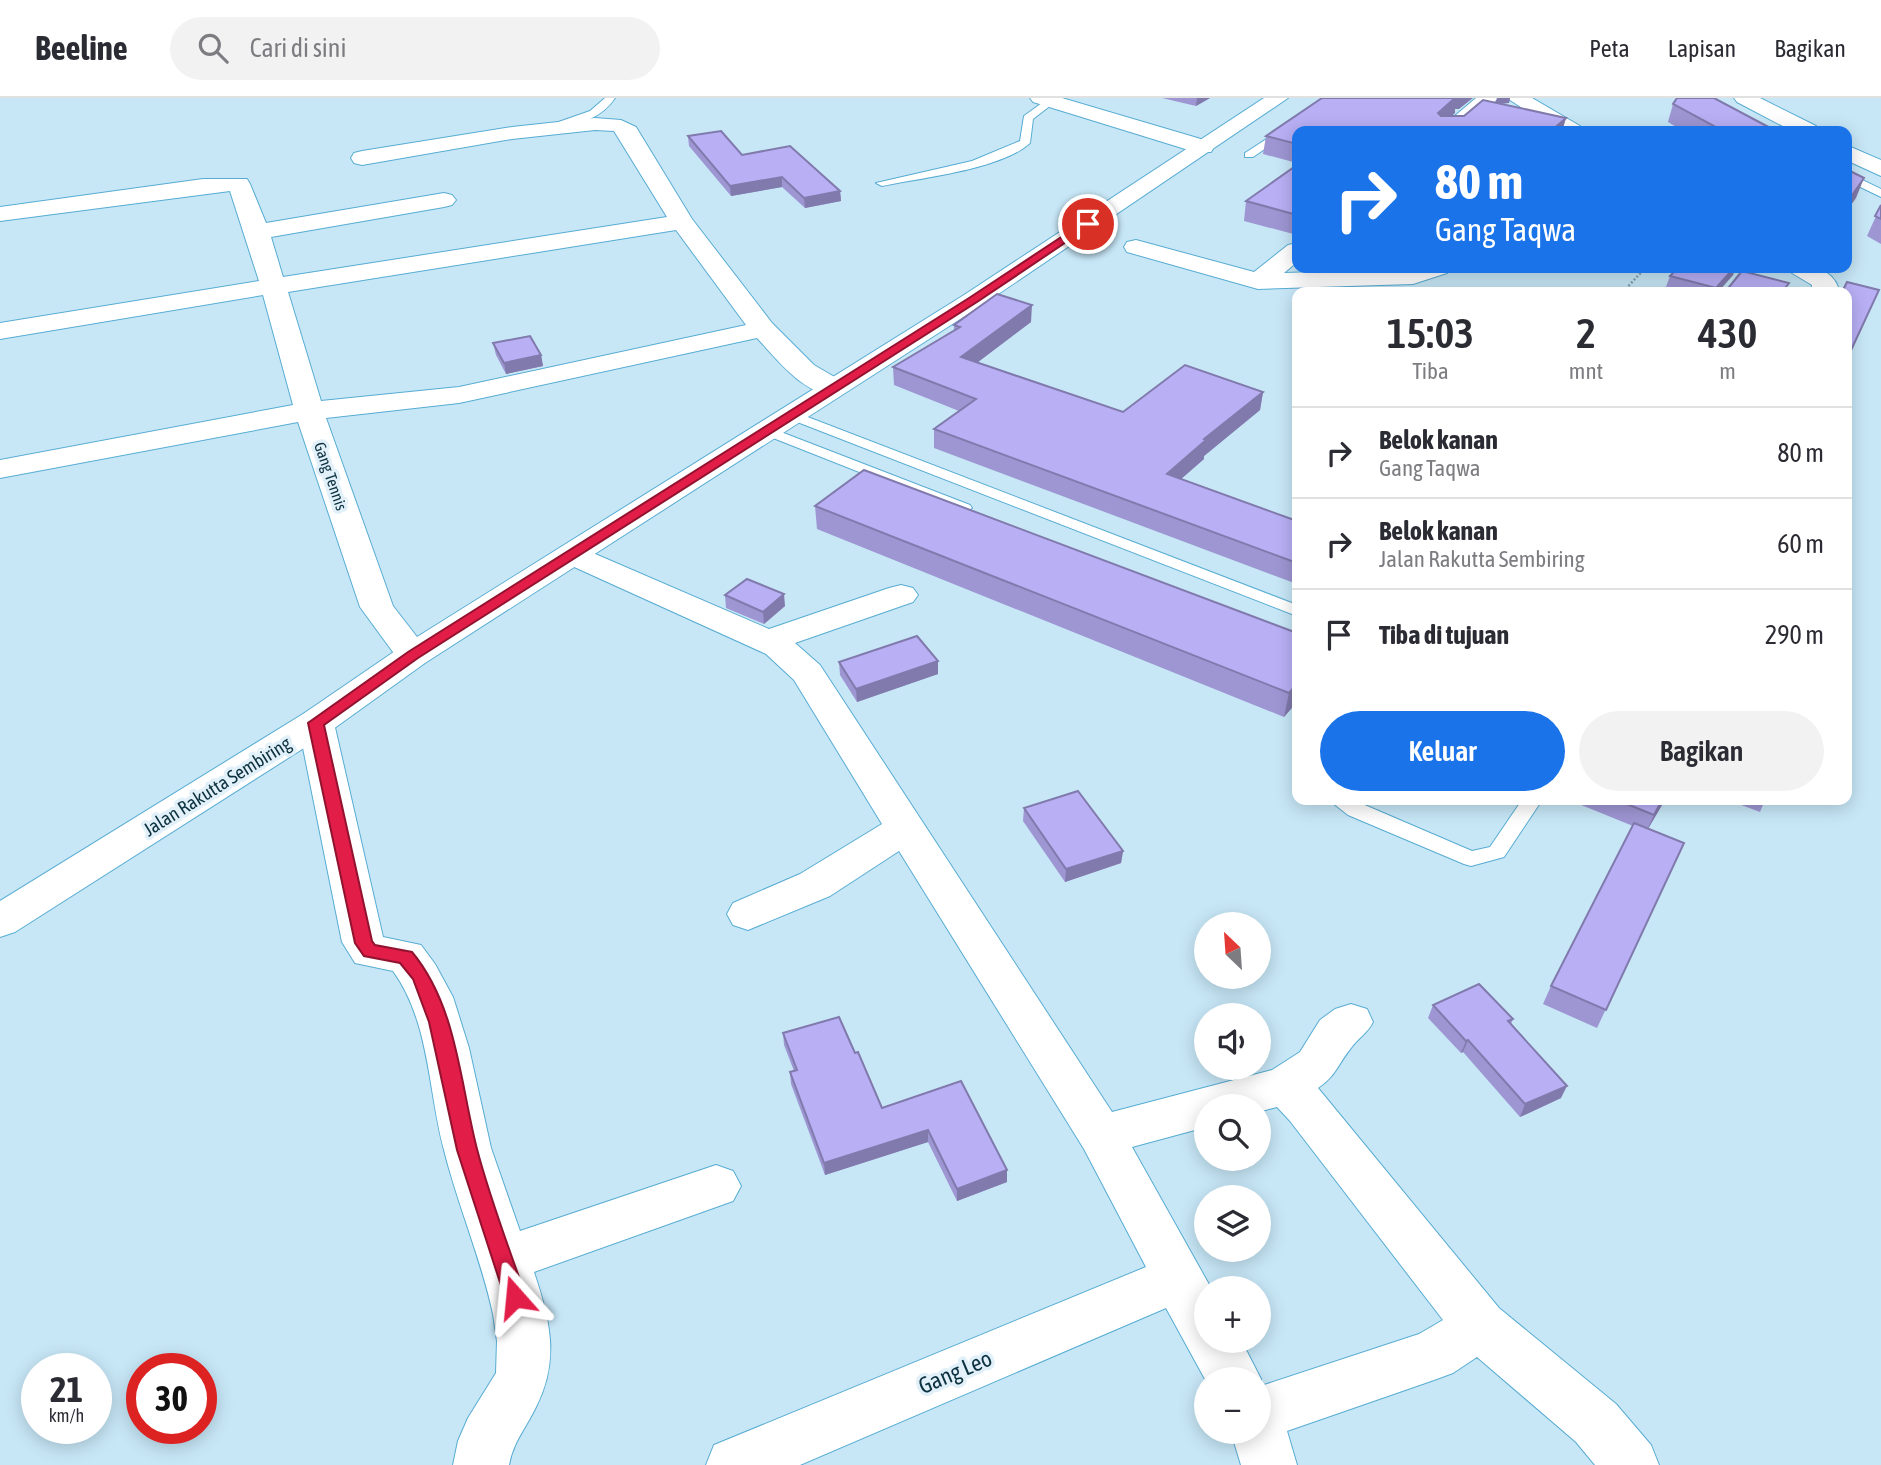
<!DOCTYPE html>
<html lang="id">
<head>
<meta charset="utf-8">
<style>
	body { margin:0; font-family:"Asap Condensed",sans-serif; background:#f2f2f3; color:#2b2b33; height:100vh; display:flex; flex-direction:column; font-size:26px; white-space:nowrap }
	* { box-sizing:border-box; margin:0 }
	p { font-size:23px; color:#7c7c81 }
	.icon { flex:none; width:38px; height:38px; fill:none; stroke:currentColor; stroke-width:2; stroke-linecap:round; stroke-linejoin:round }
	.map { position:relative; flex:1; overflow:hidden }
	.sheet { position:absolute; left:1292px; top:189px; width:560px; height:518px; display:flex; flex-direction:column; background:#fff; border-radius:14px; box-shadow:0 4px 18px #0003 }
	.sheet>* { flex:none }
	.hud { position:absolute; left:1292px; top:28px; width:560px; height:147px; border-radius:14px; box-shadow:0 4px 18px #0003; background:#1a73e8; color:#fff; overflow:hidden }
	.needle { width:46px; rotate:335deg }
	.controls { position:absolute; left:1194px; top:814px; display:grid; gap:14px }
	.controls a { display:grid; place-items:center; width:77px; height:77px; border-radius:50%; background:#fff; box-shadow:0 4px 18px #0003; font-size:35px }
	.speed { position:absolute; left:21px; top:1255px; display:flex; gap:14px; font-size:35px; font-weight:700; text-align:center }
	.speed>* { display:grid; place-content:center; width:91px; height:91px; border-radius:50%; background:#fff; box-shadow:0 4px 18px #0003; line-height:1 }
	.speed small { font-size:18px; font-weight:400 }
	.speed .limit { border:10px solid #d22; background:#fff; color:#111 }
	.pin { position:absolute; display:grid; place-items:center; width:60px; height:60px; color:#fff; margin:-30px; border:4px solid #fff; border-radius:50%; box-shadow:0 2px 7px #0007 }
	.me { position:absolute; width:77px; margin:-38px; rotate:342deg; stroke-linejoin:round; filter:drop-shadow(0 0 5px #0008) }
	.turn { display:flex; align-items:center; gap:24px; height:147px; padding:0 28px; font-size:32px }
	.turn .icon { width:91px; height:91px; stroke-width:2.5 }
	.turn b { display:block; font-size:49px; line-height:60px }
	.eta { display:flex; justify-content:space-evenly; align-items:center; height:119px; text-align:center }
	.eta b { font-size:42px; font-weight:600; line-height:49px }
	.button { display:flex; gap:14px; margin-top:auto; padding:14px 28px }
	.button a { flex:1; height:80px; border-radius:42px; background:#1a73e8; color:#fff; font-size:28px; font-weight:600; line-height:80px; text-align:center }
	.button a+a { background:#f2f2f3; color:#2b2b33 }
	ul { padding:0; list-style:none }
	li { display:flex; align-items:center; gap:21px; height:91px; padding:0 28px; border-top:2px solid #e1e1e2 }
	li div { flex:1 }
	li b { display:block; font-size:26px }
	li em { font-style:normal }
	header { display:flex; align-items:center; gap:42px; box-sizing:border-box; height:98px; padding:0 35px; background:#fff; border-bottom:2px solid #e1e1e2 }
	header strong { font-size:33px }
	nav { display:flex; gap:38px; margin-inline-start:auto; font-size:24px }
	.search { width:490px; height:63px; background:#f2f2f3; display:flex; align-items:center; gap:18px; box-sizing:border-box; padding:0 24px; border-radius:38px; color:#7c7c81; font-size:26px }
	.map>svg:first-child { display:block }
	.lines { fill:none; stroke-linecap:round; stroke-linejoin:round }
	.lane-casing { stroke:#57acd2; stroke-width:2 }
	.street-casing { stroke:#57acd2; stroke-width:2 }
	.secondary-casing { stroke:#57acd2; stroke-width:2 }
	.highway-casing { stroke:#57acd2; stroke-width:2 }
	.path { stroke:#81a3b3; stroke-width:2.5; stroke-dasharray:2 2; stroke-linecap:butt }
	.lane { fill:#fff; fill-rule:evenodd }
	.street { fill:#fff; fill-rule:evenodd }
	.secondary { fill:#fff; fill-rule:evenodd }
	.highway { fill:#fff; fill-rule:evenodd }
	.wall { fill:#9e96d3 }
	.shaded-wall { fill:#817aac }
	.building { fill:#b8aff5; stroke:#817aac; stroke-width:2 }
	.route { fill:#e11d48; stroke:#92132f; stroke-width:2 }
	.labels { text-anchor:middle; stroke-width:7; stroke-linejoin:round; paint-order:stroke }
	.far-street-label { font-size:16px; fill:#0c3140; stroke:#e2f1f9 }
	.street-label { font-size:19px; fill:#0c3140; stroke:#e2f1f9 }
	.near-street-label { font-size:23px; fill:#0c3140; stroke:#e2f1f9 }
</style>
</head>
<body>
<header>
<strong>Beeline</strong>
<div class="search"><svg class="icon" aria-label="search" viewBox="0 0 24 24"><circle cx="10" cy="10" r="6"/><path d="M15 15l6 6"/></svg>Cari di sini</div>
<nav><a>Peta</a><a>Lapisan</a><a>Bagikan</a></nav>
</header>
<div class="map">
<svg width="1881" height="1367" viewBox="0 0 1881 1367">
	<rect width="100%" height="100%" fill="#c7e7f7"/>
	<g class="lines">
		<defs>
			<g id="lane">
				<path d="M 605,0 L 615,0 C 601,21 579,26 555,30 L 550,27 L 590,13 Z"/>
				<path d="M 1046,2 L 1055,4 L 1033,21 L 1030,45 C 1002,71 921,80 882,88 L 876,85 L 972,63 L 1020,43 L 1024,18 Z"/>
				<polygon points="1282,31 1291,33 1253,59 1245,59 1245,55"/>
				<polygon points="1846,74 1881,91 1881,99 1846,82"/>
				<polygon points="792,313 1297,507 1297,518 787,320 785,317"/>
				<polygon points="768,329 970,407 972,410 964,415 958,413 763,336 761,333"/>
				<polygon points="1329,702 1353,702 1472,753 1490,749 1522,702 1542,702 1504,759 1471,768 1464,766 1348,717"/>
			</g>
			<g id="street">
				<polygon points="1030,0 1062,0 1211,44 1214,49 1211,54 1195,54 1033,4"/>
				<polygon points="1476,0 1499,0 1460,33 1437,33"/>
				<polygon points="1507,0 1532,0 1580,28 1583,33 1557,33"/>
				<path d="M 595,20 L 621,22 L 636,29 L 692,121 L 772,225 L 814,267 L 843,284 L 847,290 L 843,296 C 809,304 778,262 757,240 L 459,305 L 326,320 L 393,508 L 431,557 L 425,565 L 413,568 L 401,565 L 360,509 L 298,324 L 0,380 L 0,362 L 293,307 L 263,197 L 0,241 L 0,225 L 259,183 L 230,93 L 0,123 L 0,109 L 203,81 L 247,81 L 250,86 L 266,125 L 444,95 L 452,97 L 456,102 L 452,107 L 444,109 L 271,139 L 283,179 L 667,119 L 614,33 L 595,32 L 512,41 L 362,67 L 354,65 L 351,60 L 354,55 L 362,53 L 512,29 ZM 676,132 L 746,227 L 459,289 L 321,303 L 288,194 Z"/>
				<polygon points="1136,142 1254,174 1288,147 1297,145 1297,164 1284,175 1450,170 1447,175 1413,186 1258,191 1127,154 1124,149 1127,144"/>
				<path d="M 1789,170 C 1811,170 1830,167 1839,191 L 1837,194 L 1811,194 L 1812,187 L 1792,175 Z"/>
				<path d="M 572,446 L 769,531 L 889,490 L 901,487 L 913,490 L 918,497 L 913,504 L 795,545 L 820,567 L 1112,1014 L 1272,972 L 1300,954 L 1320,922 L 1335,911 L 1351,906 L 1367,911 L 1373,924 C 1367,936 1358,940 1351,950 C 1338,966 1336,978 1318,990 L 1499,1210 L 1616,1306 L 1651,1347 L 1659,1367 L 1595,1367 L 1576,1344 L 1477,1259 L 1453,1275 L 1434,1282 L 1287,1333 L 1297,1367 L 1241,1367 L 1231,1334 L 1258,1334 L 1258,1289 L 1419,1236 L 1443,1222 L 1290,1023 L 1277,1009 L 1258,1014 L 1258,1008 L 1206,1008 L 1206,1029 L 1132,1049 L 1211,1190 L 1206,1190 L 1206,1242 L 1241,1242 L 1261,1281 L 1258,1288 L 1258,1281 L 1206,1283 L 1166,1210 L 800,1367 L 706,1367 L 714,1347 L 1146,1169 L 1084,1051 L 899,753 L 830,798 L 748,832 L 733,827 L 727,816 L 733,805 L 800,776 L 882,726 L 794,582 L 766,556 L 561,463 L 556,456 L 561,449 Z"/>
				<path d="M 316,613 L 329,616 L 334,625 L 383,839 L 421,847 L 435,866 L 453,899 L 469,950 L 491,1050 L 520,1133 L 716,1067 L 733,1073 L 741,1088 L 733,1103 L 534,1174 C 550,1222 560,1262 536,1309 C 526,1330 513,1344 509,1367 L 453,1367 L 458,1343 L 468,1320 L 496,1275 L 497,1243 L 493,1216 C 481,1160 458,1108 444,1052 C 428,993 430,924 393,873 L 355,865 L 342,844 L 298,625 L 303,616 Z"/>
			</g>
			<polygon id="secondary" points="1264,0 1288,0 982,207 425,565 329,634 15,834 0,839 0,803 303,616 401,549 964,197"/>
			<g id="highway">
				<polygon points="1734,0 1760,0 1816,28 1819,33 1792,33 1737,4"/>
				<polygon points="1846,47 1881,62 1881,78 1846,62"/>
			</g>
		</defs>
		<!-- lane casing -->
		<use href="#lane" class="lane-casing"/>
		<!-- street casing -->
		<use href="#street" class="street-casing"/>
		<!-- secondary casing -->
		<use href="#secondary" class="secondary-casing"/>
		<!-- highway casing -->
		<use href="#highway" class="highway-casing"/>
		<!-- path -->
		<polyline class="path" points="1623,194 1645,170"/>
		<!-- lane -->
		<use href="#lane" class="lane"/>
		<!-- street -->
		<use href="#street" class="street"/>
		<!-- secondary -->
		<use href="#secondary" class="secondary"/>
		<!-- highway -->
		<use href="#highway" class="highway"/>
	</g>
	<!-- wall -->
	<g class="wall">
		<polygon points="1162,0 1210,0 1196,8"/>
		<polygon points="1322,0 1459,11 1455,11 1455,15 1451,18 1464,18 1496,5 1497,0 1510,0 1509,5 1499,6 1566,20 1562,33 1297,33 1297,65 1263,56 1266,38"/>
		<polygon points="1673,6 1776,33 1683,33 1668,24"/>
		<polygon points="688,38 742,57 840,93 841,103 805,110 782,89 731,98 689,48"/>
		<polygon points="1297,67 1297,137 1244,123 1246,103"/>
		<polygon points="1881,107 1881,146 1867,138"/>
		<polygon points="1733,177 1718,194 1686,194 1666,189 1670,178"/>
		<polygon points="1031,224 978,264 1123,314 1263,294 1260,312 1204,358 1204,361 1181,381 1297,423 1297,486 934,350 934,331 959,313 894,287 893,269 954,233 954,227"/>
		<polygon points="493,245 541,257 543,268 506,276 496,257"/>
		<polygon points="815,408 1297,535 1297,604 1284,619 817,431"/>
		<polygon points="725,497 785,508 764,526 726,510"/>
		<polygon points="839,564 938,576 857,604 840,577"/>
		<polygon points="1569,702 1665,702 1648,731 1684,745 1597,930 1543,906 1551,888 1633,728"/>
		<polygon points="1728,702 1765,702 1760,714"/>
		<polygon points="1024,710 1123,753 1121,765 1065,784 1023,723"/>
		<polygon points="1433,907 1513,921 1511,926 1561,1000 1520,1019 1463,954 1461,955 1428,920"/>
		<polygon points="783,935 855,955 882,1010 1007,1072 1007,1084 957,1103 928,1044 825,1077 791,986 790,974 794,973 784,947"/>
	</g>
	<!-- shaded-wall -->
	<g class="shaded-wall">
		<polygon points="1197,0 1210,0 1196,8"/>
		<polygon points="1449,0 1473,0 1459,11 1455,11 1455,15 1434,33 1438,15"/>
		<polygon points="1497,0 1510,0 1509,5 1495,6"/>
		<polygon points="1566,20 1562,33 1551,33"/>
		<polygon points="782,79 782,89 731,98 730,88"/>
		<polygon points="1864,80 1856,100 1846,114 1846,107 1848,103"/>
		<polygon points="840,93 841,103 805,110 804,100"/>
		<polygon points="1734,170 1736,170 1733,177 1718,194 1714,194 1716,190"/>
		<polygon points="1032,207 1031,224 961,277 961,259"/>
		<polygon points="541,257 543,268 506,276 504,265"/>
		<polygon points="1263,294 1260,312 1204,358 1204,361 1165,395 1167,376 1204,341"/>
		<polygon points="784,496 785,508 764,526 763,514"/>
		<polygon points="938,563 938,576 857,604 856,591"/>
		<polygon points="1297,586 1297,604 1284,619 1289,595"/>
		<polygon points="1662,702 1665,702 1646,734 1654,717"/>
		<polygon points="1123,753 1121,765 1065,784 1066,771"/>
		<polygon points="1468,942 1463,954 1461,955 1466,943"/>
		<polygon points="1567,988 1561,1000 1520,1019 1525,1006"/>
		<polygon points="928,1032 928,1044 825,1077 824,1065"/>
		<polygon points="1007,1072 1007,1084 957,1103 957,1091"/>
	</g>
	<!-- building -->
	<g class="building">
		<polygon points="1322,0 1455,0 1438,15 1441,18 1464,18 1483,2 1566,20 1551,33 1297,33 1297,46 1266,38"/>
		<polygon points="1677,0 1714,0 1776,33 1723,33 1673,6"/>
		<polygon points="721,33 742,57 790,48 840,93 804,100 782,79 730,88 688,38"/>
		<polygon points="1297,67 1297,117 1246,103"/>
		<polygon points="1846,71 1864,80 1848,103 1846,102"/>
		<polygon points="1881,107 1881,121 1875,118"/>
		<polygon points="1678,170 1734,170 1716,190 1670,178"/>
		<polygon points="1742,173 1789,185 1782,194 1725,194"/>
		<polygon points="1847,184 1879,192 1846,263 1846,194 1842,194"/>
		<polygon points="997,196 1032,207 961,259 1123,314 1185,267 1263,294 1204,341 1206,342 1167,376 1297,423 1297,465 934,331 976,301 893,269 960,229 954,227"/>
		<polygon points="530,238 541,257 504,265 493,245"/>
		<polygon points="864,372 1297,535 1297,586 1289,595 815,408"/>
		<polygon points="747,481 784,496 763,514 725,497"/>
		<polygon points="917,538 938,563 856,591 839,564"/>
		<polygon points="1078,693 1123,753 1066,771 1024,710"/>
		<polygon points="1617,702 1662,702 1654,717"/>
		<polygon points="1634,725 1684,745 1606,912 1551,888"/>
		<polygon points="1479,886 1513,921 1508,923 1567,988 1525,1006 1468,942 1466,943 1433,907"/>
		<polygon points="839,919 855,955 858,954 882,1010 961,983 1007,1072 957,1091 928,1032 824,1065 790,974 797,972 783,935"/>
	</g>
	<!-- route -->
	<path class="route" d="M 1084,124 L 1093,126 L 977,204 L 418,560 L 324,627 L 372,843 L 375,847 L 412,854 C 457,908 460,985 477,1051 C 490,1101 509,1150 526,1199 L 522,1206 L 515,1209 L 507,1206 L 457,1052 L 429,924 L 413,881 L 400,865 L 364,858 L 355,845 L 308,625 L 408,554 L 969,200 Z"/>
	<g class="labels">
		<!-- far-street labels -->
		<g class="far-street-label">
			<text transform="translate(331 378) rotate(71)" y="6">Gang Tennis</text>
		</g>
		<!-- street labels -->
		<g class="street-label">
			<text transform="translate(217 688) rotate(-32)" y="7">Jalan Rakutta Sembiring</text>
		</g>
		<!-- near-street labels -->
		<g class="near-street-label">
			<text transform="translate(955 1274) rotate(-23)" y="8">Gang Leo</text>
		</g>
	</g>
</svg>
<div class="controls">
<a><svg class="needle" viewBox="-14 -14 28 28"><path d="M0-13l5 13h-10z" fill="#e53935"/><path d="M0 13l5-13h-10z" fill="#7c7c81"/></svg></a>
<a><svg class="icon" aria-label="sound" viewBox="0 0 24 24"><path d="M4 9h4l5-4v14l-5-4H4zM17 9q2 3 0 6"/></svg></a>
<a><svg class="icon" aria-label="search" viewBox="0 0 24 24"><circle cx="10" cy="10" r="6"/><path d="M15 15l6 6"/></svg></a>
<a><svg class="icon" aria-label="layers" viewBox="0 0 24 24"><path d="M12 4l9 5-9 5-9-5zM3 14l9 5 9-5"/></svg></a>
<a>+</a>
<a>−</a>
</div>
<div class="speed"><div>21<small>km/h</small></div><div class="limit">30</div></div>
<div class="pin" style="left:1088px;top:126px;background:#d93025"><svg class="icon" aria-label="arrive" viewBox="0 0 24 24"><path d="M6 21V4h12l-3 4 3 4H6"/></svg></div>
<svg class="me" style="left:515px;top:1199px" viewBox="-20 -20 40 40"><path d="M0-17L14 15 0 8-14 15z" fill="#e11d48" stroke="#fff" stroke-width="4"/></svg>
<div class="hud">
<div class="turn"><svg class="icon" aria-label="right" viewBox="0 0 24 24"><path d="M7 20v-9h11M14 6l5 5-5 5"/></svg><div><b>80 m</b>Gang Taqwa</div></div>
</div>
<section class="sheet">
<div class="eta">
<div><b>15:03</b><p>Tiba</p></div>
<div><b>2</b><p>mnt</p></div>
<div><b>430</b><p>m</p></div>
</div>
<ul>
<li><svg class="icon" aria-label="right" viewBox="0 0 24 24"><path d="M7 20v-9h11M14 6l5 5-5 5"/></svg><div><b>Belok kanan</b><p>Gang Taqwa</p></div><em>80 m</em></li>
<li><svg class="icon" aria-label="right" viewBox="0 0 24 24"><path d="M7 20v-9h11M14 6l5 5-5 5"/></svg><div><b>Belok kanan</b><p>Jalan Rakutta Sembiring</p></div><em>60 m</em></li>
<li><svg class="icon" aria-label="arrive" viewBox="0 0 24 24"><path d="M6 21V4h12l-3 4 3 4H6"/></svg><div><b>Tiba di tujuan</b></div><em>290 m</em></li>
</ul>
<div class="button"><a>Keluar</a><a>Bagikan</a></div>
</section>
</div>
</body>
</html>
